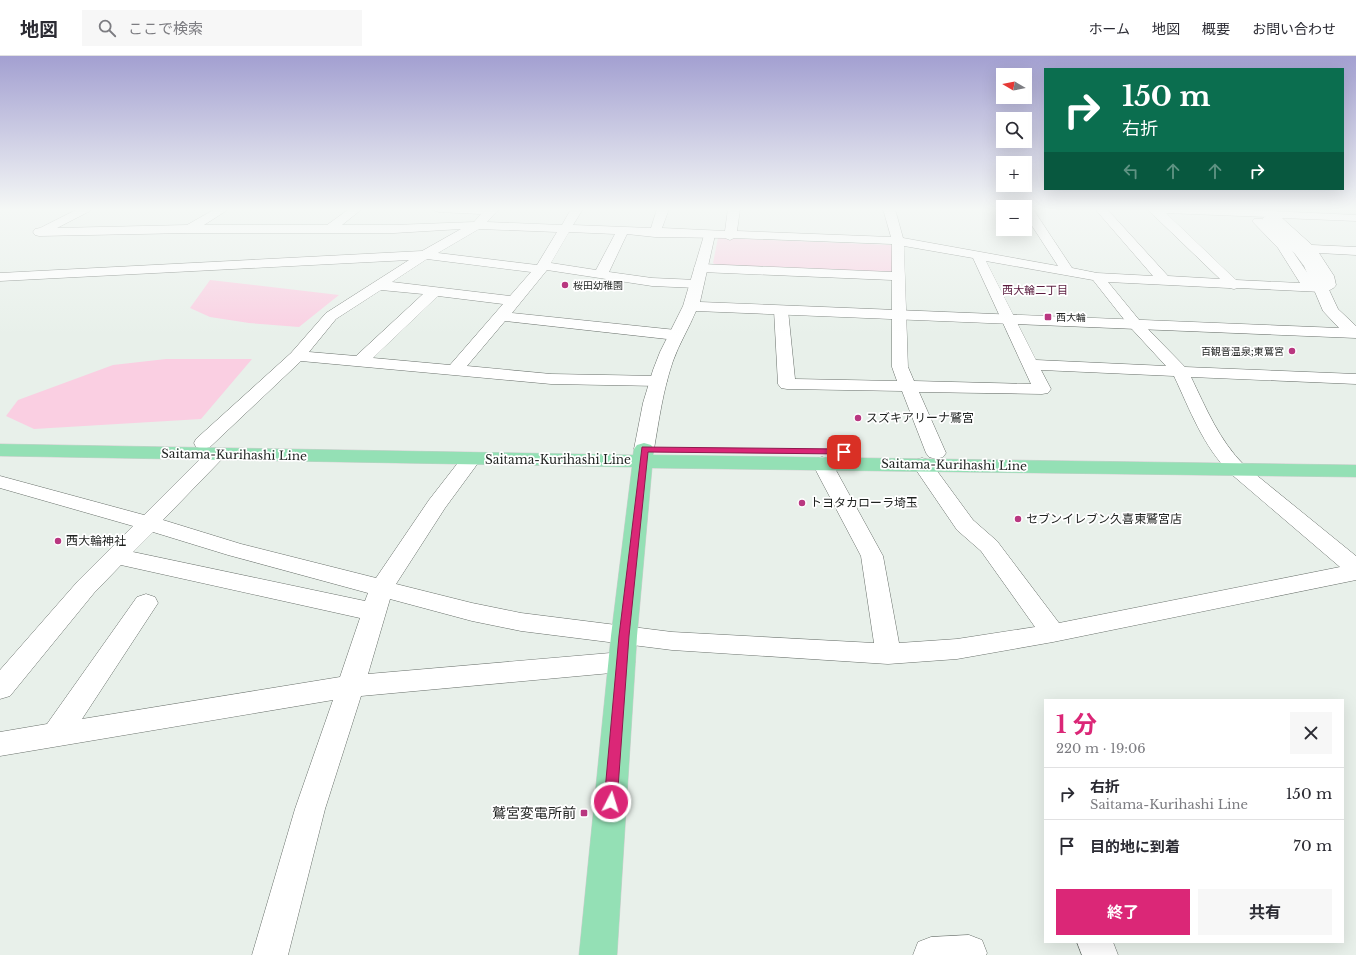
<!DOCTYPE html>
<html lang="ja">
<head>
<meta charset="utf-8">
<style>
	body { margin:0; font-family:"Libre Baskerville","Noto Sans JP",serif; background:#f7f7f7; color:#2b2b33; height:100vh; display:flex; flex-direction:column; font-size:15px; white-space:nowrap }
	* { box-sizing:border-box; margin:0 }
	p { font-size:13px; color:#7c7c81 }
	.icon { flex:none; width:22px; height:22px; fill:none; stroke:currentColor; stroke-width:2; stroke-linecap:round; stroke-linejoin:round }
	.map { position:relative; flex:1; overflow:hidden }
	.panel { position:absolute; left:1044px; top:643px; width:300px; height:244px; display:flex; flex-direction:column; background:#fff; border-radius:0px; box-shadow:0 4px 16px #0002 }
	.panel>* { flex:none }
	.banner { position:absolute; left:1044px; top:12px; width:300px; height:122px; border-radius:0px; box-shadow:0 4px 16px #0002; background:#0b6e4f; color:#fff; overflow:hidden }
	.needle { width:26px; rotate:280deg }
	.buttons { position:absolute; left:996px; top:12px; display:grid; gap:8px }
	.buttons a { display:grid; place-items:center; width:36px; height:36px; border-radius:0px; background:#fff; box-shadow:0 4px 16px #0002; font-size:20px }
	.pin { position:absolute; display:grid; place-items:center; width:34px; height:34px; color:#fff; margin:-17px; border-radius:8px; box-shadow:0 2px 6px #0006 }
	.me { position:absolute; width:44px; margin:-22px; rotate:5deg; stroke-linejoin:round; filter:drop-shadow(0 0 3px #0008) }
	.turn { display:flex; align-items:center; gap:14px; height:84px; padding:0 12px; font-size:18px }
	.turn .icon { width:52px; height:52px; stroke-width:2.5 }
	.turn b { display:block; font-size:28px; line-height:34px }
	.lanes { display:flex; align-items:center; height:38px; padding:0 12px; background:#0003; justify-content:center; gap:20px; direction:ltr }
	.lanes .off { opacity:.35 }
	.round { display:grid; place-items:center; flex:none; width:42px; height:42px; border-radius:0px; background:#f7f7f7 }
	.overview { display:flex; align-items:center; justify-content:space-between; height:68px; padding:0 12px }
	h1 { font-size:24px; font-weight:700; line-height:30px; color:#db2777 }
	.cta { display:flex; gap:8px; margin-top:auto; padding:8px 12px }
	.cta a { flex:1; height:46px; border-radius:0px; background:#db2777; color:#fff; font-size:16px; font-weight:700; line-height:46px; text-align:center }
	.cta a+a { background:#f7f7f7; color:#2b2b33 }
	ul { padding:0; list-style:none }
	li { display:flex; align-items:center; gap:12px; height:52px; padding:0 12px; border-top:1px solid #e1e1e2 }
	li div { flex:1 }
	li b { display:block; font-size:15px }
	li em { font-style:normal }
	header { display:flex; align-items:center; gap:24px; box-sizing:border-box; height:56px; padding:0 20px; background:#fff; border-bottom:1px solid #e1e1e2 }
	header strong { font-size:19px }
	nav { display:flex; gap:22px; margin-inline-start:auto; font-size:14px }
	.search { width:280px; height:36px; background:#f7f7f7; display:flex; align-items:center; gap:10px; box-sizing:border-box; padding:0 14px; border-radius:0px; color:#7c7c81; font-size:15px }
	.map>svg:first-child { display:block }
	.built { fill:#d6e5da }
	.green { fill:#facfe2 }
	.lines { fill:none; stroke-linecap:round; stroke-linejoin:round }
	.minor-casing { stroke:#69706b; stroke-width:1 }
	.tertiary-casing { stroke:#69706b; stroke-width:1 }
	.primary-casing { stroke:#cecece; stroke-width:1 }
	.minor { fill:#fff; fill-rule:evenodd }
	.tertiary { fill:#fff; fill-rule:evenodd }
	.primary { fill:#94e0b5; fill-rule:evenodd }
	.rail-casing { stroke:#767b77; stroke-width:3 }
	.rail { stroke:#fff; stroke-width:2; stroke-dasharray:5.5; stroke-linecap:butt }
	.route { fill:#db2777; stroke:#8e194d }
	.poi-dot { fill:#b93780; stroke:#fff; stroke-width:1.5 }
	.labels { text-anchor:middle; stroke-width:3.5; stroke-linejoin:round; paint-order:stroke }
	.far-poi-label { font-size:10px; fill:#1f2220; stroke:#fff; text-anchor:start }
	.far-neighbourhood-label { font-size:11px; fill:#5b1d3f; stroke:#fff }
	.poi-label { font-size:12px; fill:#1f2220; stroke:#fff; text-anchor:start }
	.street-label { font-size:12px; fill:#1f2220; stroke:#fff }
	.near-poi-label { font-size:14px; fill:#1f2220; stroke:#fff; text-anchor:end }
</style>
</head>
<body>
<header>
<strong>地図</strong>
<div class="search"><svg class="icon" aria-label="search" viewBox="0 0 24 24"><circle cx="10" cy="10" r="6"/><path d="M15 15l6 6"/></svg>ここで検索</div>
<nav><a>ホーム</a><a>地図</a><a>概要</a><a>お問い合わせ</a></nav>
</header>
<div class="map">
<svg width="1356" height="899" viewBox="0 0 1356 899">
	<rect width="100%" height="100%" fill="#e8f0ea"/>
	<!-- built -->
	<polygon class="built" points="1180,153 1356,153 1356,161"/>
	<!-- green -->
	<g class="green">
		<polygon points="718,182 892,189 894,216 890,217 717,210 713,207"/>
		<polygon points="210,224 339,239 299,271 249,267 210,261 190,252"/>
		<polygon points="166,303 252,303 201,363 34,373 6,360 18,344 113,309"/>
	</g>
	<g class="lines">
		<defs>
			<g id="minor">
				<path d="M 78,153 L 92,153 L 90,155 L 57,172 L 187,169 L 215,153 L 229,153 L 204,169 L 327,169 L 349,153 L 362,153 L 342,169 L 394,169 L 474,166 L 481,158 L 439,156 L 435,155 L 433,153 L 499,153 L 487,166 L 562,169 L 571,153 L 583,153 L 573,169 L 651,172 L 657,153 L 669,153 L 662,172 L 725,175 L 728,153 L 740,153 L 737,175 L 891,181 L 883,153 L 895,153 L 903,182 L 1058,210 L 1025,159 L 1025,153 L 1033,153 L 1072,212 L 1097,217 L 1153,220 L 1095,153 L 1107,153 L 1168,220 L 1220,223 L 1147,153 L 1226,153 L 1356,159 L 1356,165 L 1282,162 L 1312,189 L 1356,191 L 1356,199 L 1319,197 L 1334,220 L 1336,229 C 1333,234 1327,235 1322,236 L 1238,232 L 1234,233 L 1229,232 L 1108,226 L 1140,265 L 1185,311 L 1356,318 L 1356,328 L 1191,321 C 1206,352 1219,384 1244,409 L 1356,500 L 1356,524 L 1053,586 L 957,603 L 888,608 L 672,594 L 521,575 L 472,565 L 390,543 L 368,618 L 622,596 L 631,599 L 635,606 L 631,613 L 622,616 L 361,640 L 325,753 L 288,899 L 252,899 L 295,753 L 333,644 L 0,700 L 0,676 L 47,668 L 137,541 L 146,538 L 155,541 L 158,547 L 82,663 L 340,621 L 360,562 L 121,509 L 94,537 L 10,640 L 0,643 L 0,614 L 78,525 L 133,470 L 0,432 L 0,420 L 144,459 L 208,395 L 215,393 L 222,395 L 225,399 L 222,403 L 163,464 L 241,488 L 376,522 L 429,444 L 464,399 L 471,397 L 478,399 L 481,403 L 445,452 L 396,528 L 472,547 L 521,557 L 672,576 L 874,587 L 861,500 L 812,407 L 815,403 L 822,401 L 829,403 L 832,407 L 883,500 L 899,587 L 957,583 L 1035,571 L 981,495 L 957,474 L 912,408 L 915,404 L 922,402 L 929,404 L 973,464 L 997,485 L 1059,567 L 1340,511 L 1230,417 C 1203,390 1190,354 1174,320 L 1041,314 L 1051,333 L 1048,337 L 1042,338 L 919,336 L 946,397 L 943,401 L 936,403 L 929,401 L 926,397 L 902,335 L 787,333 L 781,332 L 778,328 L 774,254 L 776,251 L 781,250 L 786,251 L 788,254 L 795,323 L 897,325 L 892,311 L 892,224 L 701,216 L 696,215 L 694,212 L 696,209 L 701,208 L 892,216 L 892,188 L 734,182 L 730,184 L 725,182 L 655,181 L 627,178 L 609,216 L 652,222 L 697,224 L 702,225 L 704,228 L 702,231 L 697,232 L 652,230 L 547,214 L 512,257 L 676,274 L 681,276 L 684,279 L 681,282 L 676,284 L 505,265 L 467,310 L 551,318 L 659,320 L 665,321 L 667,325 L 665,329 L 659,330 L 551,328 L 301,305 L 210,391 L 203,393 L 196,391 L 194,387 L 196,383 L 291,297 L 326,257 L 409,204 L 0,225 L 0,217 L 422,195 L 461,173 L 394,177 L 189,177 L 39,180 L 35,179 L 33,176 L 35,173 L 40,172 ZM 1166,157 L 1267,161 L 1292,184 L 1310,203 L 1320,220 L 1322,227 L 1311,222 L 1287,187 L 1262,163 L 1254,163 L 1252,165 L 1278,192 L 1300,227 L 1236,224 ZM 479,173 L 557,176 L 537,209 L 438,197 ZM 569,176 L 615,178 L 596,214 L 551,207 ZM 904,190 L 973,202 L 1031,328 L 914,325 L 908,311 ZM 427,203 L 531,216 L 510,240 L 392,226 ZM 986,205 L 1093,224 L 1130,271 L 1166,310 L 1036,304 ZM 381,234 L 423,238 L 356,300 L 309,296 L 336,263 ZM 438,240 L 503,248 L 450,309 L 373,302 ZM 153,476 L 228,499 L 368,537 L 365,545 L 133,496 Z"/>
				<polygon points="969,879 982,884 987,897 986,899 913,899 918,886 931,881"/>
				<polygon points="1077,886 1113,886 1118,899 1082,899"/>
			</g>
			<path id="tertiary" d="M 1268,160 L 1272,161 L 1285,172 L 1316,206 L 1338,253 L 1356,270 L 1356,282 L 696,255 C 689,272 679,288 673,305 C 663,334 659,364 654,393 L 651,397 L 644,399 L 637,397 L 634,393 L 643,347 L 653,314 L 660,296 L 683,250 L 705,176 L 713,176 L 715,179 L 700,246 L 1339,272 L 1323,255 L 1304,210 L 1295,198 L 1262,164 L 1264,161 Z"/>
			<polygon id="primary" points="644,387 651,389 654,393 653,399 1356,409 1356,421 652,412 637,580 617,899 579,899 611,580 632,411 0,400 0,388 633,399 634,393 637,389"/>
		</defs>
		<!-- minor casing -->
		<use href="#minor" class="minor-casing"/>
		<!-- tertiary casing -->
		<use href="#tertiary" class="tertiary-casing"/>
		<!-- primary casing -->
		<use href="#primary" class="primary-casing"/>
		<!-- minor -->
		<use href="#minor" class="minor"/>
		<!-- tertiary -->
		<use href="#tertiary" class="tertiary"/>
		<!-- primary -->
		<use href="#primary" class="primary"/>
		<defs>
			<polyline id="rail" points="1342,153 1356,153"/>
		</defs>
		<!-- rail casing -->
		<use href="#rail" class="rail-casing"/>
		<!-- rail -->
		<use href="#rail" class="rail"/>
	</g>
	<!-- sky -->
	<linearGradient id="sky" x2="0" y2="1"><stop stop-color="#a3a0d1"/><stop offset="0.55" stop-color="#f5f8f6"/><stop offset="1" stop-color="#f5f8f6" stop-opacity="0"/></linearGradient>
	<rect width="1356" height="279" fill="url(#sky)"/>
	<!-- route -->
	<polygon class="route" points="642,391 844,393 848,396 844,398 648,396 629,580 617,746 615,750 611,752 606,750 604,746 619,580"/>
	<!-- markers -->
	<g class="poi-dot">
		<circle cx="565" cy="229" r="4"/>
		<rect x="1044" y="257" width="8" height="8" rx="2"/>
		<circle cx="1292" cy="295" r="4"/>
		<circle cx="858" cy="362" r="4"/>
		<circle cx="802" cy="447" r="4"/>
		<circle cx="1018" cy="463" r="4"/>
		<circle cx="58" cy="485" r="4"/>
		<rect x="580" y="753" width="8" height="8" rx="2"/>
	</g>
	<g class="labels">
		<!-- far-poi labels -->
		<g class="far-poi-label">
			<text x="573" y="233">桜田幼稚園</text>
			<text x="1056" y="265">西大輪</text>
			<text x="1284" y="299" text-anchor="end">百観音温泉;東鷲宮</text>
		</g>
		<!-- far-neighbourhood labels -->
		<g class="far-neighbourhood-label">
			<text x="1035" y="238">西大輪二丁目</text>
		</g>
		<!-- poi labels -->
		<g class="poi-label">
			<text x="866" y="366">スズキアリーナ鷲宮</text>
			<text x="810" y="451">トヨタカローラ埼玉</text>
			<text x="1026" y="467">セブンイレブン久喜東鷲宮店</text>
			<text x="66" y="489">西大輪神社</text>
		</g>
		<!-- street labels -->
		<g class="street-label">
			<text transform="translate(234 399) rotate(1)" y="4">Saitama-Kurihashi Line</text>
			<text x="558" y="408">Saitama-Kurihashi Line</text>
			<text transform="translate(954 409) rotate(1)" y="4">Saitama-Kurihashi Line</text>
		</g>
		<!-- near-poi labels -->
		<g class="near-poi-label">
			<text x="576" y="762">鷲宮変電所前</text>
		</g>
	</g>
</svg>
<div class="buttons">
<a><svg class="needle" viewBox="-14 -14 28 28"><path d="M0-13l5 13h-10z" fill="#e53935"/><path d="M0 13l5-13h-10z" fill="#7c7c81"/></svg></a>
<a><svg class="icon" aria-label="search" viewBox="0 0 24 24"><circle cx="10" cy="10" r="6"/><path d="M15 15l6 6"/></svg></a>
<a>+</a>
<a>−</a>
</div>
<div class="pin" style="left:844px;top:396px;background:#d93025"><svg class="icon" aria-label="arrive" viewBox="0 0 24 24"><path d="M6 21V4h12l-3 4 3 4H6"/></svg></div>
<svg class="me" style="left:611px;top:746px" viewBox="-20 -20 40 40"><circle r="17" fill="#db2777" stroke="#fff" stroke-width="3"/><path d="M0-11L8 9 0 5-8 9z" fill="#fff"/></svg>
<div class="banner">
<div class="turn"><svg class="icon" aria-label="right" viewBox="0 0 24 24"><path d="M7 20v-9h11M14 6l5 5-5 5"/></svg><div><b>150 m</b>右折</div></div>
<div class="lanes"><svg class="icon off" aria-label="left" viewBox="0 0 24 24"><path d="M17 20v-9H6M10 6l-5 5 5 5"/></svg><svg class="icon off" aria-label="ahead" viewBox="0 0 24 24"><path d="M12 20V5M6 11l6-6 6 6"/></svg><svg class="icon off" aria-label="ahead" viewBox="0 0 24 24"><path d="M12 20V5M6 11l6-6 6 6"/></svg><svg class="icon" aria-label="right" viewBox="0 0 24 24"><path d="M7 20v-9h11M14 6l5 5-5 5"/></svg></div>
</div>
<section class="panel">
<div class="overview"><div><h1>1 分</h1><p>220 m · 19:06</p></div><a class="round"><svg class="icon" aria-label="close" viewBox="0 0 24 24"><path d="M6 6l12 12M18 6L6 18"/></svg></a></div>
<ul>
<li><svg class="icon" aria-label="right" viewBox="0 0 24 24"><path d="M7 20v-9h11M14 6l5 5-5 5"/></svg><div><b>右折</b><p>Saitama-Kurihashi Line</p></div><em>150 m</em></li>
<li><svg class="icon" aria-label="arrive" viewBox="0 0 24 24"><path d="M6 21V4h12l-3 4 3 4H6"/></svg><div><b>目的地に到着</b></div><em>70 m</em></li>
</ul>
<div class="cta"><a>終了</a><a>共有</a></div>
</section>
</div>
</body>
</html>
